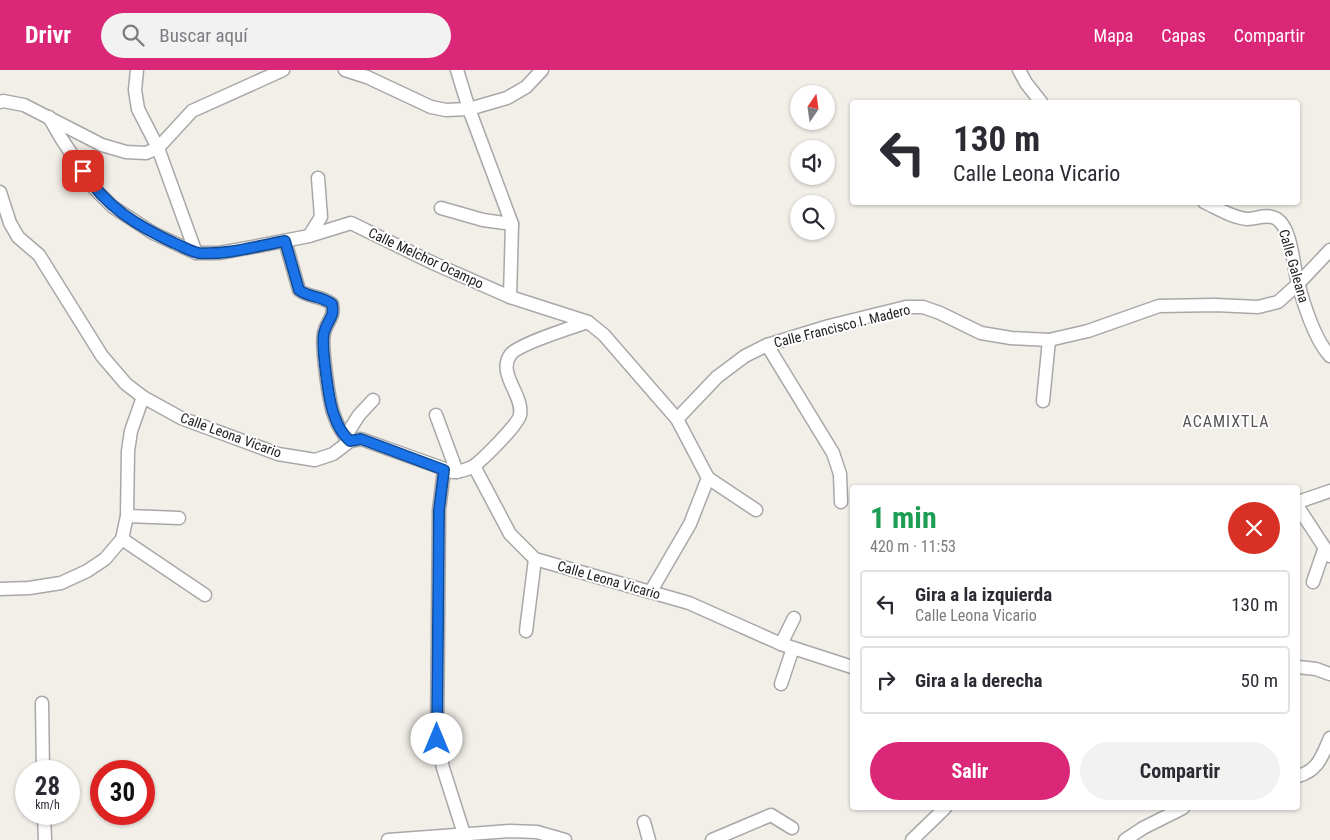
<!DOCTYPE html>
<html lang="es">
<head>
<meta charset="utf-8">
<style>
	body { margin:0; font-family:"Roboto Condensed",sans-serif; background:#f2f2f3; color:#2b2b33; height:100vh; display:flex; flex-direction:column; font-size:19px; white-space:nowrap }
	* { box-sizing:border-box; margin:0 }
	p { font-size:16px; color:#7c7c81 }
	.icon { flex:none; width:28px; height:28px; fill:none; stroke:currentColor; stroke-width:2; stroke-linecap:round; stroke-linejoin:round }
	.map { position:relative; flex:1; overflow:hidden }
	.sheet { position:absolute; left:850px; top:415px; width:450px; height:325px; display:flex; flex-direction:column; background:#fff; border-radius:5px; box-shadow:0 1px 4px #0004 }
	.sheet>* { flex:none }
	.banner { position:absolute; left:850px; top:30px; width:450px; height:105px; border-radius:5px; box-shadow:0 1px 4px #0004; background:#fff; color:#2b2b33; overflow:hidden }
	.needle { width:32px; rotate:13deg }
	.fabs { position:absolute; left:790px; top:15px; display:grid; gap:10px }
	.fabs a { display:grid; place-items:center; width:45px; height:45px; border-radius:50%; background:#fff; box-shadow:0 1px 4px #0004; font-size:25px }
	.speed { position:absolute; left:15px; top:690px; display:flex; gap:10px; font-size:25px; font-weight:700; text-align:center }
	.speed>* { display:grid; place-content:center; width:65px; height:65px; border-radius:50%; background:#fff; box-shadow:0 1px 4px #0004; line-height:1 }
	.speed small { font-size:12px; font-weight:400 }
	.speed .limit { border:8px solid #d22; background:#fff; color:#111 }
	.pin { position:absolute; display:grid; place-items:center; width:42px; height:42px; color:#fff; margin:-21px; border-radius:10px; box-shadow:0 2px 8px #0006 }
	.me { position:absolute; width:55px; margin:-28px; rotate:0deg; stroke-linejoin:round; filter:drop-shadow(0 0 4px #0008) }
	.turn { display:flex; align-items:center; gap:18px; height:105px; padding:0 20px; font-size:22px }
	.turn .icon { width:65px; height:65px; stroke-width:2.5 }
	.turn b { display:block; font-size:35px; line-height:42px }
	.round { display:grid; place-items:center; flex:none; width:52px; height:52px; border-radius:26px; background:#f2f2f3 }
	.overview { display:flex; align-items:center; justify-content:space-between; height:85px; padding:0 20px }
	h1 { font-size:30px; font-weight:700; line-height:38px; color:#1e9e55 }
	.cta { display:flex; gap:10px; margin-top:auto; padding:10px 20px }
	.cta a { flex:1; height:58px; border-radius:30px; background:#db2777; color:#fff; font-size:20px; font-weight:700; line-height:58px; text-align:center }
	.cta a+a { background:#f2f2f3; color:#2b2b33 }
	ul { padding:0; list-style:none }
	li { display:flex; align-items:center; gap:15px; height:68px; margin:0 10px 8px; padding:0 10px; border:2px solid #e1e1e2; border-radius:5px }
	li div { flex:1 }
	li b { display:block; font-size:19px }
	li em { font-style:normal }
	header { display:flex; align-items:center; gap:30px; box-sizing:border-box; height:70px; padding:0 25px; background:#db2777; color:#fff }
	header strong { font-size:24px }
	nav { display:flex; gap:28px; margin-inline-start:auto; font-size:18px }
	.search { width:350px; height:45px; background:#f2f2f3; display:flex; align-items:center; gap:12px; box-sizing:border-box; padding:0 18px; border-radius:28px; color:#7c7c81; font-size:19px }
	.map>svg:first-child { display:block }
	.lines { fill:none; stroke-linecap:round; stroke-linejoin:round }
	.street-casing { stroke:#a8a8a8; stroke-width:15 }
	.street { stroke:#fff; stroke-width:12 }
	.route-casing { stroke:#114b97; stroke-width:12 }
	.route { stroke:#1a73e8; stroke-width:9 }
	.labels { text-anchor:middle; stroke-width:4; stroke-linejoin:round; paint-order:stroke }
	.street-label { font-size:14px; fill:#212121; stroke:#fff }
	.quarter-label { font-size:16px; letter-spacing:1px; fill:#545454; stroke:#fff }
</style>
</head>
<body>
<header>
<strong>Drivr</strong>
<div class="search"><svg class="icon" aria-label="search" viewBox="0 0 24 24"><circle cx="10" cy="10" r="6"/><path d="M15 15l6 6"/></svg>Buscar aquí</div>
<nav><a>Mapa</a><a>Capas</a><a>Compartir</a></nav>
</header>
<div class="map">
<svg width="1330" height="770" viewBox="0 0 1330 770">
	<rect width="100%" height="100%" fill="#f2eee8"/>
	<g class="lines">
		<defs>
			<g id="street">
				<polyline points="137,0 135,20 138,39 158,78 196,183"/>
				<polyline points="345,0 367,7 431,37 446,40 469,39 507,28 526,17 542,0"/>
				<polyline points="457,0 469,39 512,154 510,227"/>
				<polyline points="1019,0 1026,13 1041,32"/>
				<polyline points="0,32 3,31 24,35 102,75 126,82 146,83 158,78 192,41 283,0"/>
				<polyline points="49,47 61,68 94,118 113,137 153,163 196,183 219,183 263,175 309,166 351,153 435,194 510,227 588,252 604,265 677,349 708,408 690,454 651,521"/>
				<path d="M 0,122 L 10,153 L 18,167 L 39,185 L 102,286 L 126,314 L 143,327 L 181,348 L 278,384 L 315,390 L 333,384 L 350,371 L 361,369 L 453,402 C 459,402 469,399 474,396 C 483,389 518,355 520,345 C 524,325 496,303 511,284 C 519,274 573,257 588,252"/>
				<path d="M 1204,132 C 1217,138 1233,148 1247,149 C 1257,149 1268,143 1277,149 C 1292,159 1293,196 1298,213 C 1304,235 1315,270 1330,286"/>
				<polyline points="441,138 483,150 512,154"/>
				<polyline points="309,166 321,147 318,108"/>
				<path d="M 285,171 L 299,220 C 309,228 320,225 332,234 C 335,248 327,250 324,263 C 321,275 329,333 334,345 C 337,354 343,365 350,371"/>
				<polyline points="767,275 833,383 840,404 841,432"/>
				<polyline points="1043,331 1049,270"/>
				<polyline points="436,345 457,402"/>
				<polyline points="677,349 717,307 745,286 767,275 829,256 906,237 923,237 940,243 981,263 1011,268 1049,270 1088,261 1159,236 1215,235 1258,237 1278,232 1298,214 1330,180"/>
				<polyline points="345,367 359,345 373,330"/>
				<polyline points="474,396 510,464 535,489 689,533 781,574 852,597"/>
				<polyline points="444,400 439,440 437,669 443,698 464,764"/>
				<polyline points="708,408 756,440"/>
				<polyline points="1298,432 1330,421"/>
				<polyline points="1298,437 1330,486"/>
				<polyline points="127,446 179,448"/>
				<polyline points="122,469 205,525"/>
				<polyline points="1313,512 1324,480"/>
				<polyline points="0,519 29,518 61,513 87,501 105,489 122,469 127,446 128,381 131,361 143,327"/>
				<polyline points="526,561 535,489"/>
				<polyline points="781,574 794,548"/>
				<polyline points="1298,597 1316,599 1330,604"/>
				<polyline points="781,614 793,578"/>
				<polyline points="42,633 43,701"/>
				<path d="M 1298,706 C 1318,701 1322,686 1330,668"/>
				<polyline points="44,744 45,770"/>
				<polyline points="644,752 649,770"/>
				<polyline points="388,770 510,761 537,762 565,770"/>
				<polyline points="712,770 771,745 792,758"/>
				<polyline points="912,770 945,738"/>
				<polyline points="1125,770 1143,758 1183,738"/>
			</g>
		</defs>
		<!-- street casing -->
		<use href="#street" class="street-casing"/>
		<!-- street -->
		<use href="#street" class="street"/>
	</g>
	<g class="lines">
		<defs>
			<path id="route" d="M 83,101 C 106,137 136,155 174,173 C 182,176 191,182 199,183 C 228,185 257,176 285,171 L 299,220 C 309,228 320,225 332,234 C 335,248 327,250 324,263 C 321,275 329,333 334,345 C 337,354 343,365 350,371 L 361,369 L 444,400 L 439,440 L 437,669"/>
		</defs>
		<!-- route casing -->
		<use href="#route" class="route-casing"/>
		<!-- route -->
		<use href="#route" class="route"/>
	</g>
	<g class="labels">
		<!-- street labels -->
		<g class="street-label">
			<text transform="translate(426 188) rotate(25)" y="5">Calle Melchor Ocampo</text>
			<text transform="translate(1294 196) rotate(74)" y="5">Calle Galeana</text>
			<text transform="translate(842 256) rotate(-14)" y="5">Calle Francisco I. Madero</text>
			<text transform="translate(231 365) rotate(20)" y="5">Calle Leona Vicario</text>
			<text transform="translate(609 510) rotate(16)" y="5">Calle Leona Vicario</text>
		</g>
		<!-- quarter labels -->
		<g class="quarter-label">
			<text x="1226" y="357">ACAMIXTLA</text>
		</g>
	</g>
</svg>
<div class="fabs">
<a><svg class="needle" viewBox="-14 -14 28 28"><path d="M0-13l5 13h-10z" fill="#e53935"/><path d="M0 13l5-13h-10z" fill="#7c7c81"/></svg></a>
<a><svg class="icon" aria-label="sound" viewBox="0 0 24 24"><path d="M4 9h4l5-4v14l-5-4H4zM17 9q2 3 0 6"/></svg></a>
<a><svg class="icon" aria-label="search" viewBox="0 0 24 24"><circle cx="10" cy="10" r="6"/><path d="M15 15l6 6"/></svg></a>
</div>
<div class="speed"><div>28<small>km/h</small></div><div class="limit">30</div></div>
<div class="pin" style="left:83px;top:101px;background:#d93025"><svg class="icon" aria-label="arrive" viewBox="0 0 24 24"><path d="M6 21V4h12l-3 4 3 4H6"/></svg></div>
<svg class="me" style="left:437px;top:669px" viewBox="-20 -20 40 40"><circle r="19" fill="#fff"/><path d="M0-13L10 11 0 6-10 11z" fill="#1a73e8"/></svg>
<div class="banner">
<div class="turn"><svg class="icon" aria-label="left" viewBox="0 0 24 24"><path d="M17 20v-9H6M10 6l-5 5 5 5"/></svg><div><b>130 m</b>Calle Leona Vicario</div></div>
</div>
<section class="sheet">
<div class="overview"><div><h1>1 min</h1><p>420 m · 11:53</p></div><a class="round" style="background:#d93025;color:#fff"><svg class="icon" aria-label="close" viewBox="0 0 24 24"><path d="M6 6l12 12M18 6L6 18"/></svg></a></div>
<ul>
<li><svg class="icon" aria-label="left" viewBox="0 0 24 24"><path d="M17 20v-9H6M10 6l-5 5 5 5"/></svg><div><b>Gira a la izquierda</b><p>Calle Leona Vicario</p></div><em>130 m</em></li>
<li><svg class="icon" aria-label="right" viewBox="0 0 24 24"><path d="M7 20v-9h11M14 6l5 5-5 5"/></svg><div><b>Gira a la derecha</b></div><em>50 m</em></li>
</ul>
<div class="cta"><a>Salir</a><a>Compartir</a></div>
</section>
</div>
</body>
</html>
